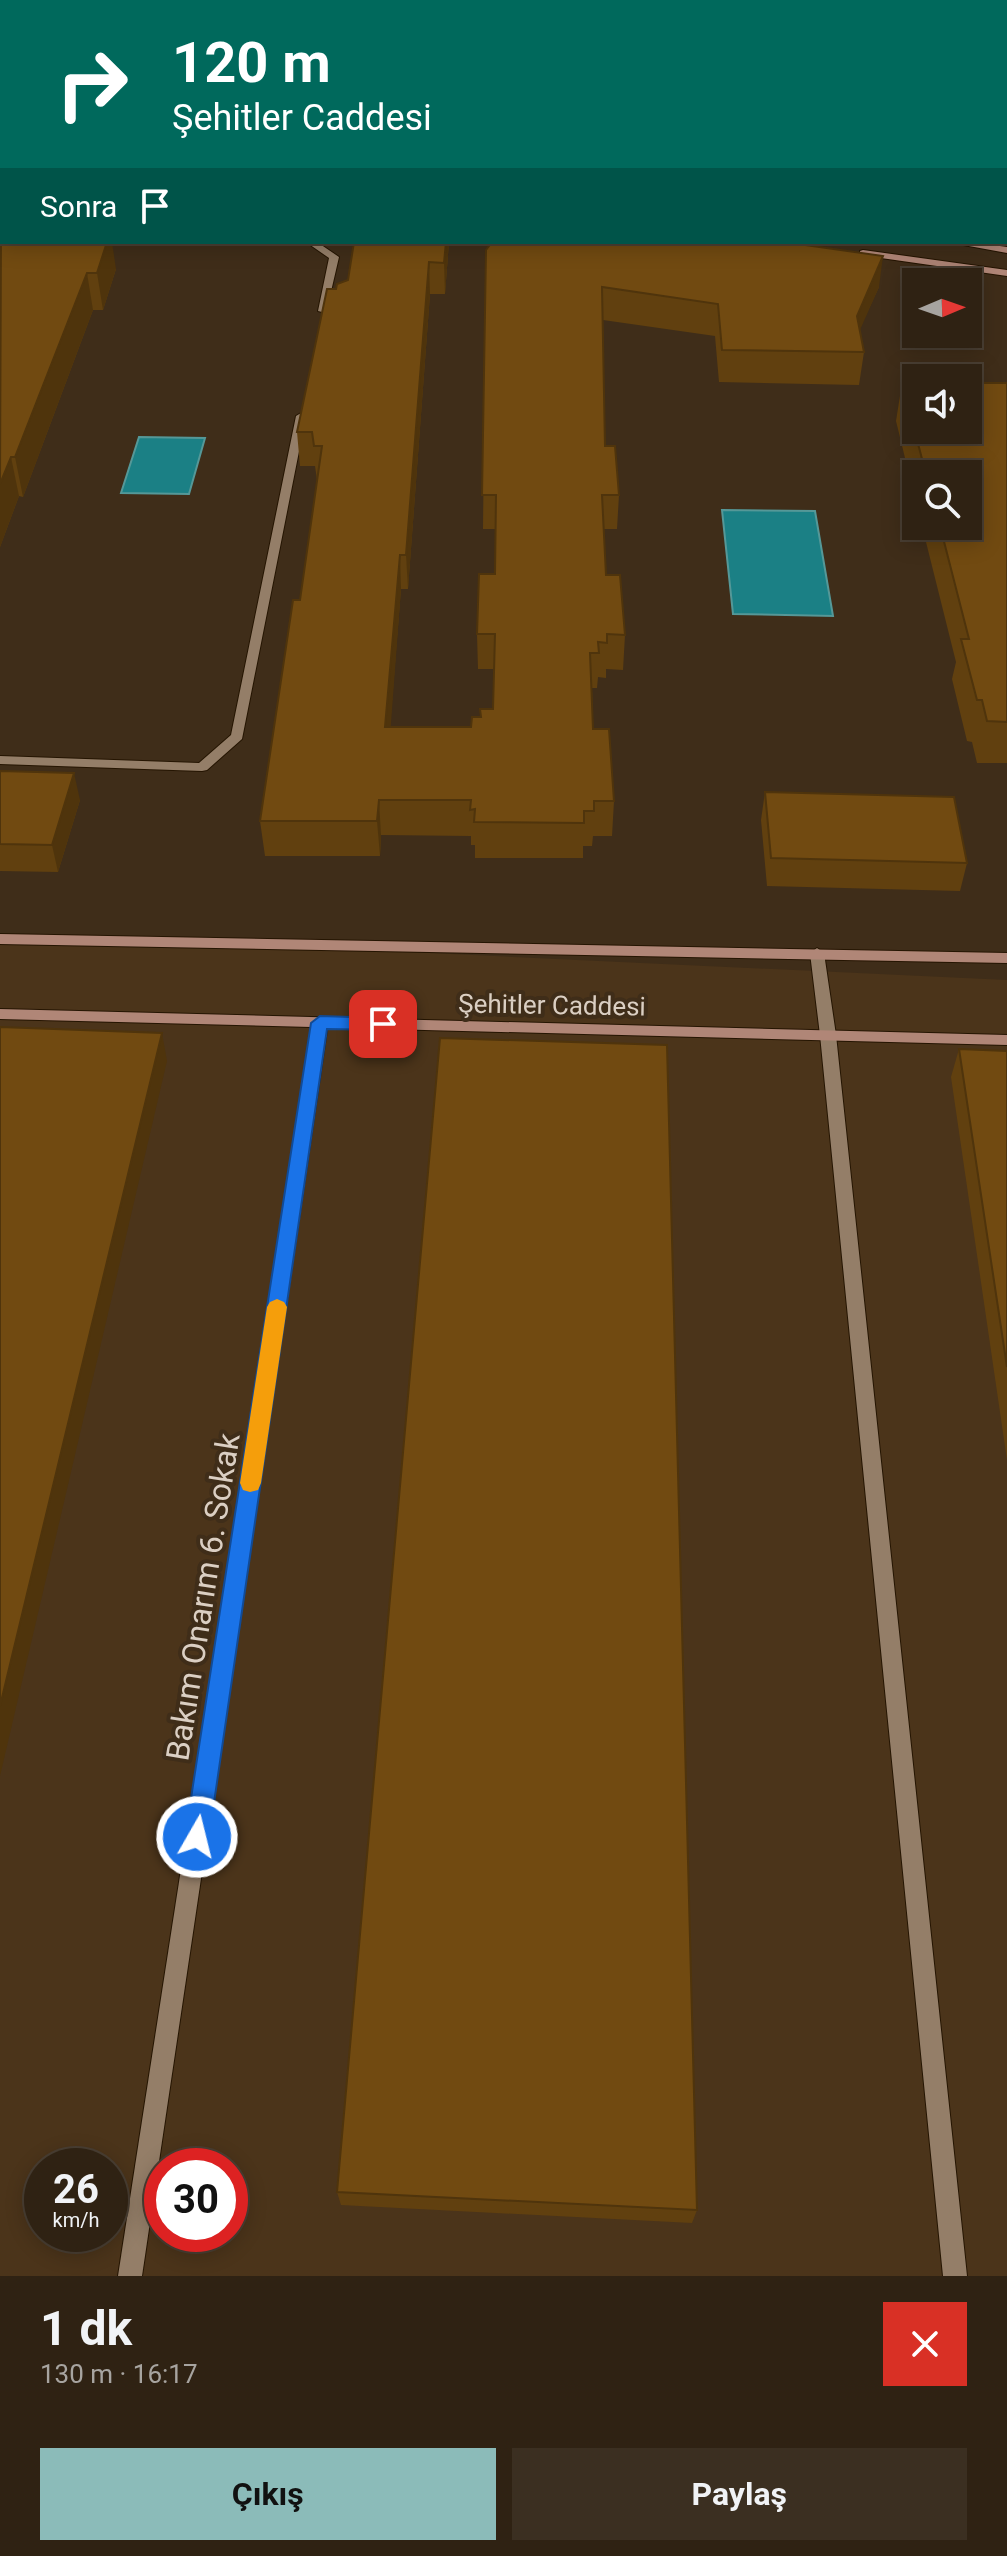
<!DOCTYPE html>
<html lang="tr">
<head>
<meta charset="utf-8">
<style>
	body { margin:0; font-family:Roboto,sans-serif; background:#3b2f21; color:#f1f3f6; height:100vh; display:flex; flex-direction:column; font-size:30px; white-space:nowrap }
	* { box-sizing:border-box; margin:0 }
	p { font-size:26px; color:#a7a4a0 }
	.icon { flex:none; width:44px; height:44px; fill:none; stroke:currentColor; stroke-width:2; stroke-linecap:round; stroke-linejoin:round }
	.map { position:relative; height:2276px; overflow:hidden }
	.drawer { display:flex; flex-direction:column; background:#2f2213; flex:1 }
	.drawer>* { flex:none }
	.top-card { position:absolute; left:0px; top:0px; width:1008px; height:244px; box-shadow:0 4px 20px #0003,0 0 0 2px #4a3f33; background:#00695c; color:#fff; overflow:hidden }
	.needle { width:52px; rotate:88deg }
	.tools { position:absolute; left:902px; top:268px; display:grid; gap:16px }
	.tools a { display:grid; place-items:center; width:80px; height:80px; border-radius:0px; background:#2f2213; box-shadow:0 4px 20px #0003,0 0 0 2px #4a3f33; font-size:40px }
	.speed { position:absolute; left:24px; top:2148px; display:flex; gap:16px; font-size:40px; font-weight:700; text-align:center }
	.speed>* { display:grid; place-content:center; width:104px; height:104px; border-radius:50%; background:#2f2213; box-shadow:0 4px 20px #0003,0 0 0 2px #4a3f33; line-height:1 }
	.speed small { font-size:20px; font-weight:400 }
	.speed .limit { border:12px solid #d22; background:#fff; color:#111 }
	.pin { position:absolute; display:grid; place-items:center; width:68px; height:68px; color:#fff; margin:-34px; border-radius:16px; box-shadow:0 4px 12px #0006 }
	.me { position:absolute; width:88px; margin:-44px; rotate:8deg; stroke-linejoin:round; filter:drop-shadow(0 0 6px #0008) }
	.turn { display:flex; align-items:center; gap:28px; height:168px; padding:0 40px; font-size:36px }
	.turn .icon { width:104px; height:104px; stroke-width:2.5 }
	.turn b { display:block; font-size:56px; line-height:68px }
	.then { display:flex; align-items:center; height:76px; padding:0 40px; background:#0003; gap:16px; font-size:30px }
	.round { display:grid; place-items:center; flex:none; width:84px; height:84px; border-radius:0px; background:#3b2f21 }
	.summary { display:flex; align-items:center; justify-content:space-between; height:136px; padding:0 40px }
	h1 { font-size:48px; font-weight:700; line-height:60px }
	.primary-button { display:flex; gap:16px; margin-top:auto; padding:16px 40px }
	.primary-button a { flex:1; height:92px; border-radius:0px; background:#8bbbb9; color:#111; font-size:32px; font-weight:700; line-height:92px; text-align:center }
	.primary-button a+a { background:#3b2f21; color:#f1f3f6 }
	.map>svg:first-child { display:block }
	.built { fill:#4b341a; fill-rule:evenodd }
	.water { fill:#1b8085; stroke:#559898; stroke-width:2 }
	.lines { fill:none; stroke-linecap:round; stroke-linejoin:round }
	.lane-casing { stroke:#251502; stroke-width:2 }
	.street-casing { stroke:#251502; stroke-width:2 }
	.secondary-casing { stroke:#251502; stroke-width:2 }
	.lane { fill:#947e68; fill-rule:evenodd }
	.street { fill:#947e68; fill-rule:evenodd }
	.secondary { fill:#b08677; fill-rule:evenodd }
	.wall { fill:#61400f }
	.shaded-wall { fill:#4f340c }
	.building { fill:#714a11; stroke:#4f340c; stroke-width:2 }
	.route { fill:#1a73e8; stroke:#114b97; stroke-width:2 }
	.slow { fill:#f59e0b }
	.labels { text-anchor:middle; stroke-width:8; stroke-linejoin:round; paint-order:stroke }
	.street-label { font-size:26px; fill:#dbcfc3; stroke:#3f2d19 }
	.near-street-label { font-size:32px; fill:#dbcfc3; stroke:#3f2d19 }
</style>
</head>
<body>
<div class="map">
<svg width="1007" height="2276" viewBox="0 0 1007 2276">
	<rect width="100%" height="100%" fill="#3f2d19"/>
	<!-- built -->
	<path class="built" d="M 0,933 L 1007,980 L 1007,2276 L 0,2276 ZM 42,2166 L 110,2166 L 110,2234 L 42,2234 ZM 162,2166 L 230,2166 L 230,2234 L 162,2234 Z"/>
	<!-- water -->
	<g class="water">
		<polygon points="139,437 205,438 189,494 121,493"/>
		<polygon points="722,510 815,511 833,616 733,614"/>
	</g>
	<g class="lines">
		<defs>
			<g id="lane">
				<polygon points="306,242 317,242 339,257 326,313 318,311 329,258"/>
				<polygon points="301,413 306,416 242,739 207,770 202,771 0,764 0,756 199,763 231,735 296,416"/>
			</g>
			<g id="street">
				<polygon points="790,0 798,0 789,2"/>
				<polygon points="1003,0 1007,0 1007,8 1006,2"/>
				<polygon points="817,948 824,953 836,1035 967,2276 943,2276 820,1035 810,953"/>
				<polygon points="320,1018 328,1023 142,2276 118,2276 312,1023"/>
			</g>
			<g id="secondary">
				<polygon points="60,0 68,0 58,2"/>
				<polygon points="546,0 555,0 544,2"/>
				<polygon points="0,2 3,2 2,6 0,6"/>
				<rect x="1006" y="82" width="1" height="4"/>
				<rect x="0" y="87" width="2" height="4"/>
				<rect x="0" y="112" width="2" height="4"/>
				<polygon points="947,242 971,242 1007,247 1007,253"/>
				<polygon points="863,250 1007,270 1007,276 860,255 860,251"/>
				<polygon points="0,934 1007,953 1007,963 0,944"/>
				<polygon points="0,1009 1007,1035 1007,1045 0,1019"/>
			</g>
		</defs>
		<!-- lane casing -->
		<use href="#lane" class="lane-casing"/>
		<!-- street casing -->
		<use href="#street" class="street-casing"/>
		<!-- secondary casing -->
		<use href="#secondary" class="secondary-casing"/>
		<!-- lane -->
		<use href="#lane" class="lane"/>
		<!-- street -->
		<use href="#street" class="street"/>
		<!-- secondary -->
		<use href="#secondary" class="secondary"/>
	</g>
	<!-- wall -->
	<g class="wall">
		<polygon points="0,157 2,157 2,242 116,269 103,310 93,310 23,497 19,496 0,547"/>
		<rect x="1006" y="159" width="1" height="63"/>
		<polygon points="354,242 449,242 445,294 430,294 408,589 401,589 390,727 471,727 480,717 493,709 494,669 478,669 477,634 495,574 496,529 483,529 486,250 879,287 859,330 864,352 859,385 719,382 715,336 603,320 605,446 619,495 617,529 604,529 606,575 625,635 623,670 606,669 606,678 598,677 597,688 592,688 593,729 614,801 612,836 593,836 592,846 583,846 583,858 475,858 475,845 471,845 471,836 381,835 380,856 265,856 260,821 300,600 317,480 315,466 300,466 297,432 336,289 348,280"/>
		<polygon points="902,383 1007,383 1007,763 977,763 972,742 967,741 952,679 956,662 922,526 968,526 968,474 916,474 916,503 896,421"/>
		<polygon points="0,771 80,800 58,872 0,871"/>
		<polygon points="765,792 967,863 960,891 767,886 761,820"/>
		<polygon points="959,1049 1007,1051 1007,1460 951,1077"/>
		<polygon points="337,2192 697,2210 692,2223 341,2205"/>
	</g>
	<!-- shaded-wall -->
	<g class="shaded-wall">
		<polygon points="297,0 322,0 311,2 297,2"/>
		<polygon points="107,242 112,242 116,269 103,310 97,273"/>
		<polygon points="446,242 449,242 445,294 444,263"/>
		<polygon points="883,256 879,287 852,348 857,316"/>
		<polygon points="429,262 430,294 408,589 406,555"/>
		<polygon points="87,273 93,310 23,497 15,457"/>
		<polygon points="11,457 19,496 0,547 0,484"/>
		<polygon points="400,555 401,589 388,763 385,727"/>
		<polygon points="74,773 80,800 58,872 52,845"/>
		<polygon points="379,800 381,835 380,856 377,821"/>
		<polygon points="162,1033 167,1061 0,1776 0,1706"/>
	</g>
	<!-- building -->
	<g class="building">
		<polygon points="638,0 683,0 683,2 637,2"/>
		<polygon points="920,0 970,0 969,2 920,2"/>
		<rect x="0" y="157" width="2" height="36"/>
		<polygon points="1006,159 1007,159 1007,200 1006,199"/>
		<polygon points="1,227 2,227 2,242 107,242 97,273 87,273 15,457 11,457 0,484"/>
		<polygon points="354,242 446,242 444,263 429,262 406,555 400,555 385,727 471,727 472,717 481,717 480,709 493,709 495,634 477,634 479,574 495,574 496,495 482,495 486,250 492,242 784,242 883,256 857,316 864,352 722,350 718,304 602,287 605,446 615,446 619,495 602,495 606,575 620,575 625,635 607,634 607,643 598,642 599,653 590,653 593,729 609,729 614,801 594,801 594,811 584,811 584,823 474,822 475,809 470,810 471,800 379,800 377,821 260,821 293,600 300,600 322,446 314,446 312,432 297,432 327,289 336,289 337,284 348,280"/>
		<polygon points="902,383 916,383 916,430 968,430 968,383 1007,383 1007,722 987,721 982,700 977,700 961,639 969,639 940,526 968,526 968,474 926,474"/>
		<polygon points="0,771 74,773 52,845 0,844"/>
		<polygon points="765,792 954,797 967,863 771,858"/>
		<polygon points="0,1027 162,1033 0,1706"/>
		<polygon points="440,1038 667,1045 697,2210 337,2192"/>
		<polygon points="959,1049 1007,1051 1007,1367"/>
	</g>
	<!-- route -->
	<polygon class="route" points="320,1016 383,1018 392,1024 383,1030 327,1029 209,1837 205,1846 197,1850 188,1846 185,1837 311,1023"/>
	<!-- slow -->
	<polygon class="slow" points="277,1299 284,1302 287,1307 261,1483 258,1490 250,1492 243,1490 240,1483 267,1307 270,1302"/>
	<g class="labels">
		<!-- street labels -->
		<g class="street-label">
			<text transform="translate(552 1005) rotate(1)" y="9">Şehitler Caddesi</text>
		</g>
		<!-- near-street labels -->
		<g class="near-street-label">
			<text transform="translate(203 1597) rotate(-81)" y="11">Bakım Onarım 6. Sokak</text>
		</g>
	</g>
</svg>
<div class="tools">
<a><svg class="needle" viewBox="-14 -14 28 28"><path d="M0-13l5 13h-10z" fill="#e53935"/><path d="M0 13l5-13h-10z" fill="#a7a4a0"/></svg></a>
<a><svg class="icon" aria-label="sound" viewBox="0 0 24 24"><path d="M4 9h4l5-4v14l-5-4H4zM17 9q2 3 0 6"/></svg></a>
<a><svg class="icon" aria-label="search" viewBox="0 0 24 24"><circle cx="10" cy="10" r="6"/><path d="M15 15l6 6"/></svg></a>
</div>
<div class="speed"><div>26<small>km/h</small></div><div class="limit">30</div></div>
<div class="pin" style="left:383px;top:1024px;background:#d93025"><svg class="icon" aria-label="arrive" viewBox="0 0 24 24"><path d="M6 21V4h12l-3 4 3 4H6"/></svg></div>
<svg class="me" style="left:197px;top:1837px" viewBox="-20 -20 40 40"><circle r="17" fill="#1a73e8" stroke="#fff" stroke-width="3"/><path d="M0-11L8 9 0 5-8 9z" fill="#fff"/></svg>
<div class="top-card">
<div class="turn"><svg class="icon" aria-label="right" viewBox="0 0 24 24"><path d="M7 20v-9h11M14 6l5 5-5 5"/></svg><div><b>120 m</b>Şehitler Caddesi</div></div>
<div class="then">Sonra<svg class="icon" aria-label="arrive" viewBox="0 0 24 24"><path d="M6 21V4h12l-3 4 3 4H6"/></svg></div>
</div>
</div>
<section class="drawer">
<div class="summary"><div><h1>1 dk</h1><p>130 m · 16:17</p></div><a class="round" style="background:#d93025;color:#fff"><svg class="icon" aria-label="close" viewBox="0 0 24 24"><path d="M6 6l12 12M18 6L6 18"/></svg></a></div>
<div class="primary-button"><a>Çıkış</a><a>Paylaş</a></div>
</section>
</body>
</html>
